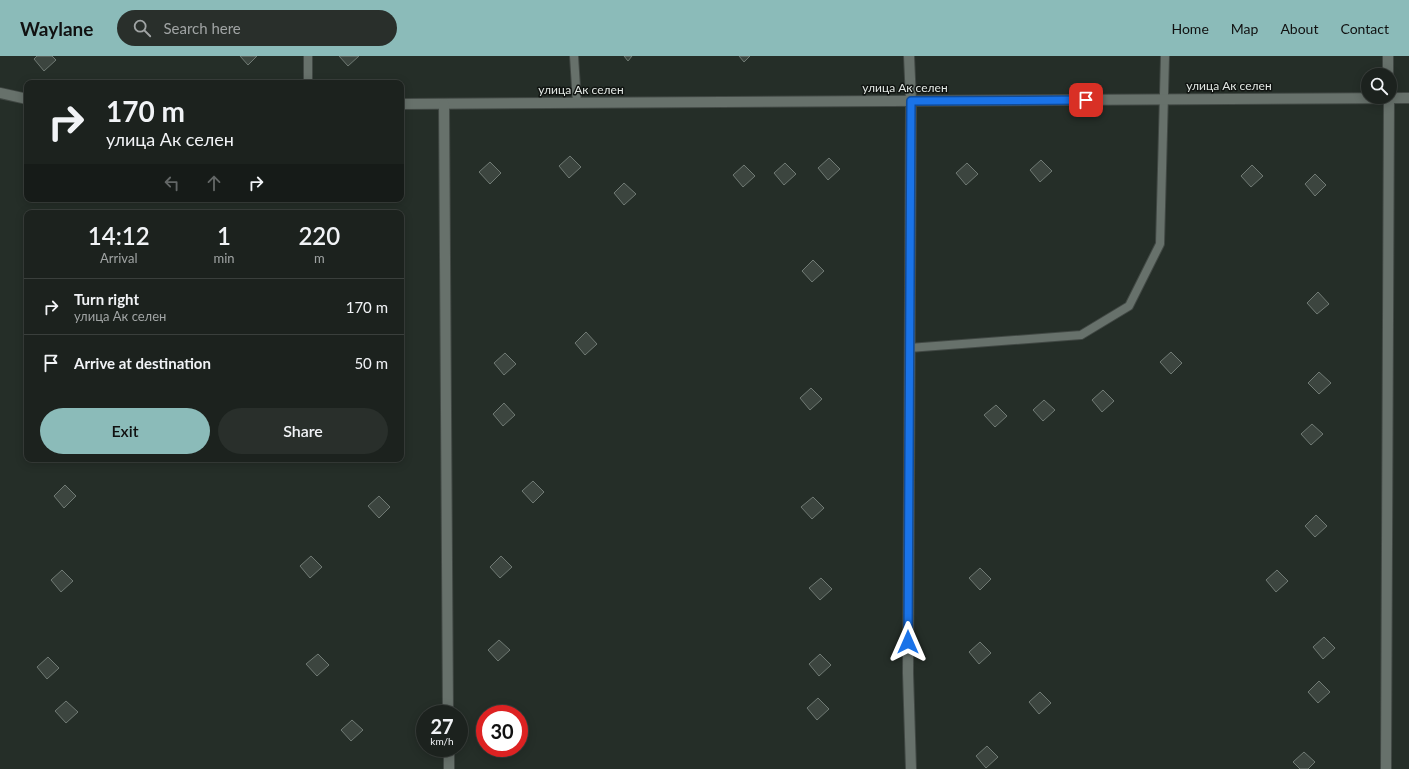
<!DOCTYPE html>
<html lang="en">
<head>
<meta charset="utf-8">
<style>
	body { margin:0; font-family:Lato,sans-serif; background:#292f2b; color:#f1f3f6; height:100vh; display:flex; flex-direction:column; font-size:15px; white-space:nowrap }
	* { box-sizing:border-box; margin:0 }
	p { font-size:13px; color:#a0a4a4 }
	.icon { flex:none; width:22px; height:22px; fill:none; stroke:currentColor; stroke-width:2; stroke-linecap:round; stroke-linejoin:round }
	.map { position:relative; flex:1; overflow:hidden }
	.details { position:absolute; left:24px; top:154px; width:380px; height:252px; display:flex; flex-direction:column; background:#1c221e; border-radius:8px; box-shadow:0 2px 10px #0003,0 0 0 1px #3a3f3c }
	.details>* { flex:none }
	.guide { position:absolute; left:24px; top:24px; width:380px; height:122px; border-radius:8px; box-shadow:0 2px 10px #0003,0 0 0 1px #3a3f3c; background:#1c221e; color:#f1f3f6; overflow:hidden }
	.tools { position:absolute; left:1361px; top:12px; display:grid; gap:8px }
	.tools a { display:grid; place-items:center; width:36px; height:36px; border-radius:50%; background:#1c221e; box-shadow:0 2px 10px #0003,0 0 0 1px #3a3f3c; font-size:20px }
	.speed { position:absolute; left:416px; top:649px; display:flex; gap:8px; font-size:20px; font-weight:700; text-align:center }
	.speed>* { display:grid; place-content:center; width:52px; height:52px; border-radius:50%; background:#1c221e; box-shadow:0 2px 10px #0003,0 0 0 1px #3a3f3c; line-height:1 }
	.speed small { font-size:10px; font-weight:400 }
	.speed .limit { border:6px solid #d22; background:#fff; color:#111 }
	.pin { position:absolute; display:grid; place-items:center; width:34px; height:34px; color:#fff; margin:-17px; border-radius:8px; box-shadow:0 2px 6px #0006 }
	.me { position:absolute; width:44px; margin:-22px; rotate:0deg; stroke-linejoin:round; filter:drop-shadow(0 0 3px #0008) }
	.turn { display:flex; align-items:center; gap:14px; height:84px; padding:0 16px; font-size:18px }
	.turn .icon { width:52px; height:52px; stroke-width:2.5 }
	.turn b { display:block; font-size:28px; line-height:34px }
	.lanes { display:flex; align-items:center; height:38px; padding:0 16px; background:#0003; justify-content:center; gap:20px; direction:ltr }
	.lanes .off { opacity:.35 }
	.eta { display:flex; justify-content:space-evenly; align-items:center; height:68px; text-align:center }
	.eta b { font-size:24px; font-weight:600; line-height:28px }
	.primary-button { display:flex; gap:8px; margin-top:auto; padding:8px 16px }
	.primary-button a { flex:1; height:46px; border-radius:24px; background:#8bbbb9; color:#111; font-size:16px; font-weight:600; line-height:46px; text-align:center }
	.primary-button a+a { background:#292f2b; color:#f1f3f6 }
	ul { padding:0; list-style:none }
	li { display:flex; align-items:center; gap:12px; height:56px; padding:0 16px; border-top:1px solid #3a3f3c }
	li div { flex:1 }
	li b { display:block; font-size:15px }
	li em { font-style:normal }
	header { display:flex; align-items:center; gap:24px; box-sizing:border-box; height:56px; padding:0 20px; background:#8bbbb9; color:#111 }
	header strong { font-size:19px }
	nav { display:flex; gap:22px; margin-inline-start:auto; font-size:14px }
	.search { width:280px; height:36px; background:#292f2b; display:flex; align-items:center; gap:10px; box-sizing:border-box; padding:0 14px; border-radius:22px; color:#a0a4a4; font-size:15px }
	.map>svg:first-child { display:block }
	.building { fill:#3c453f; stroke:#707a74 }
	.lines { fill:none; stroke-linecap:round; stroke-linejoin:round }
	.service-casing { stroke:#414844; stroke-width:10 }
	.minor-casing { stroke:#414844; stroke-width:12 }
	.service { stroke:#67716b; stroke-width:8 }
	.minor { stroke:#67716b; stroke-width:10 }
	.route-casing { stroke:#114b97; stroke-width:10 }
	.route { stroke:#1a73e8; stroke-width:7 }
	.labels { text-anchor:middle; stroke-width:3; stroke-linejoin:round; paint-order:stroke }
	.street-label { font-size:12px; fill:#e2e8e4; stroke:#111512 }
</style>
</head>
<body>
<header>
<strong>Waylane</strong>
<div class="search"><svg class="icon" aria-label="search" viewBox="0 0 24 24"><circle cx="10" cy="10" r="6"/><path d="M15 15l6 6"/></svg>Search here</div>
<nav><a>Home</a><a>Map</a><a>About</a><a>Contact</a></nav>
</header>
<div class="map">
<svg width="1409" height="713" viewBox="0 0 1409 713">
	<rect width="100%" height="100%" fill="#252e28"/>
	<!-- building -->
	<g class="building">
		<polygon points="37,0 52,0 56,4 44,15 34,3"/>
		<polygon points="240,0 257,0 248,9"/>
		<polygon points="339,0 359,0 348,10"/>
		<polygon points="624,0 632,0 628,5"/>
		<polygon points="739,0 750,0 744,6"/>
		<polygon points="570,100 581,111 569,122 559,110"/>
		<polygon points="829,102 840,113 828,124 818,112"/>
		<polygon points="1041,104 1052,115 1040,126 1030,114"/>
		<polygon points="490,106 501,117 490,128 479,116"/>
		<polygon points="785,107 796,118 784,129 774,117"/>
		<polygon points="967,107 978,118 966,129 956,117"/>
		<polygon points="744,109 755,120 743,131 733,119"/>
		<polygon points="1252,109 1263,120 1251,131 1241,120"/>
		<polygon points="1315,118 1326,129 1315,140 1305,128"/>
		<polygon points="624,127 636,138 624,149 614,137"/>
		<polygon points="813,204 824,215 812,226 802,215"/>
		<polygon points="1318,236 1329,248 1317,258 1307,247"/>
		<polygon points="586,276 597,288 585,299 575,287"/>
		<polygon points="1171,296 1182,307 1171,318 1160,306"/>
		<polygon points="505,297 516,308 504,319 494,307"/>
		<polygon points="1319,316 1331,327 1319,338 1308,327"/>
		<polygon points="811,332 822,343 810,354 800,342"/>
		<polygon points="1103,334 1114,345 1102,356 1092,344"/>
		<polygon points="1044,344 1055,354 1043,365 1033,354"/>
		<polygon points="504,347 515,359 503,370 493,358"/>
		<polygon points="996,349 1007,360 995,371 984,359"/>
		<polygon points="1312,368 1323,378 1311,389 1301,378"/>
		<polygon points="533,425 544,436 533,447 522,435"/>
		<polygon points="65,429 76,440 64,452 54,440"/>
		<polygon points="379,440 390,451 379,462 368,450"/>
		<polygon points="813,441 824,452 812,463 801,451"/>
		<polygon points="1316,459 1327,470 1315,481 1305,470"/>
		<polygon points="311,500 322,511 310,522 300,510"/>
		<polygon points="501,500 512,511 500,522 490,511"/>
		<polygon points="980,512 991,523 980,534 969,522"/>
		<polygon points="62,514 73,525 61,536 51,524"/>
		<polygon points="1277,514 1288,525 1276,536 1266,524"/>
		<polygon points="821,522 832,533 820,544 809,532"/>
		<polygon points="1324,581 1335,592 1323,603 1313,591"/>
		<polygon points="499,584 510,594 498,605 488,594"/>
		<polygon points="980,586 991,597 979,608 969,596"/>
		<polygon points="318,598 329,609 317,620 306,608"/>
		<polygon points="820,598 831,609 819,620 809,608"/>
		<polygon points="48,601 59,612 47,623 37,611"/>
		<polygon points="1319,625 1330,636 1318,647 1308,636"/>
		<polygon points="1040,636 1051,647 1039,658 1029,646"/>
		<polygon points="818,642 829,653 817,664 807,652"/>
		<polygon points="66,645 78,656 66,667 55,655"/>
		<polygon points="504,653 509,658 499,658"/>
		<polygon points="352,664 363,674 351,685 341,674"/>
		<polygon points="987,690 998,701 986,712 976,700"/>
		<polygon points="1304,696 1315,706 1308,713 1300,713 1293,706"/>
	</g>
	<g class="lines">
		<defs>
			<g id="service">
				<polyline points="574,0 577,47"/>
				<polyline points="308,27 308,0"/>
				<polyline points="909,292 1081,279 1129,250 1160,188 1165,0"/>
			</g>
			<g id="minor">
				<polyline points="909,0 911,45 908,617 911,713"/>
				<polyline points="1388,0 1388,19"/>
				<polyline points="0,37 27,43"/>
				<polyline points="401,48 1409,42"/>
				<polyline points="444,48 448,658"/>
				<polyline points="449,692 449,713"/>
				<polyline points="1386,713 1389,41"/>
			</g>
		</defs>
		<!-- service casing -->
		<use href="#service" class="service-casing"/>
		<!-- minor casing -->
		<use href="#minor" class="minor-casing"/>
		<!-- service -->
		<use href="#service" class="service"/>
		<!-- minor -->
		<use href="#minor" class="minor"/>
	</g>
	<g class="lines">
		<defs>
			<polyline id="route" points="908,586 911,45 1086,44"/>
		</defs>
		<!-- route casing -->
		<use href="#route" class="route-casing"/>
		<!-- route -->
		<use href="#route" class="route"/>
	</g>
	<g class="labels">
		<!-- street labels -->
		<g class="street-label">
			<text x="1229" y="34">улица Ак селен</text>
			<text x="905" y="36">улица Ак селен</text>
			<text x="581" y="38">улица Ак селен</text>
		</g>
	</g>
</svg>
<div class="tools">
<a><svg class="icon" aria-label="search" viewBox="0 0 24 24"><circle cx="10" cy="10" r="6"/><path d="M15 15l6 6"/></svg></a>
</div>
<div class="speed"><div>27<small>km/h</small></div><div class="limit">30</div></div>
<div class="pin" style="left:1086px;top:44px;background:#d93025"><svg class="icon" aria-label="arrive" viewBox="0 0 24 24"><path d="M6 21V4h12l-3 4 3 4H6"/></svg></div>
<svg class="me" style="left:908px;top:586px" viewBox="-20 -20 40 40"><path d="M0-17L14 15 0 8-14 15z" fill="#1a73e8" stroke="#fff" stroke-width="4"/></svg>
<div class="guide">
<div class="turn"><svg class="icon" aria-label="right" viewBox="0 0 24 24"><path d="M7 20v-9h11M14 6l5 5-5 5"/></svg><div><b>170 m</b>улица Ак селен</div></div>
<div class="lanes"><svg class="icon off" aria-label="left" viewBox="0 0 24 24"><path d="M17 20v-9H6M10 6l-5 5 5 5"/></svg><svg class="icon off" aria-label="ahead" viewBox="0 0 24 24"><path d="M12 20V5M6 11l6-6 6 6"/></svg><svg class="icon" aria-label="right" viewBox="0 0 24 24"><path d="M7 20v-9h11M14 6l5 5-5 5"/></svg></div>
</div>
<section class="details">
<div class="eta">
<div><b>14:12</b><p>Arrival</p></div>
<div><b>1</b><p>min</p></div>
<div><b>220</b><p>m</p></div>
</div>
<ul>
<li><svg class="icon" aria-label="right" viewBox="0 0 24 24"><path d="M7 20v-9h11M14 6l5 5-5 5"/></svg><div><b>Turn right</b><p>улица Ак селен</p></div><em>170 m</em></li>
<li><svg class="icon" aria-label="arrive" viewBox="0 0 24 24"><path d="M6 21V4h12l-3 4 3 4H6"/></svg><div><b>Arrive at destination</b></div><em>50 m</em></li>
</ul>
<div class="primary-button"><a>Exit</a><a>Share</a></div>
</section>
</div>
</body>
</html>
